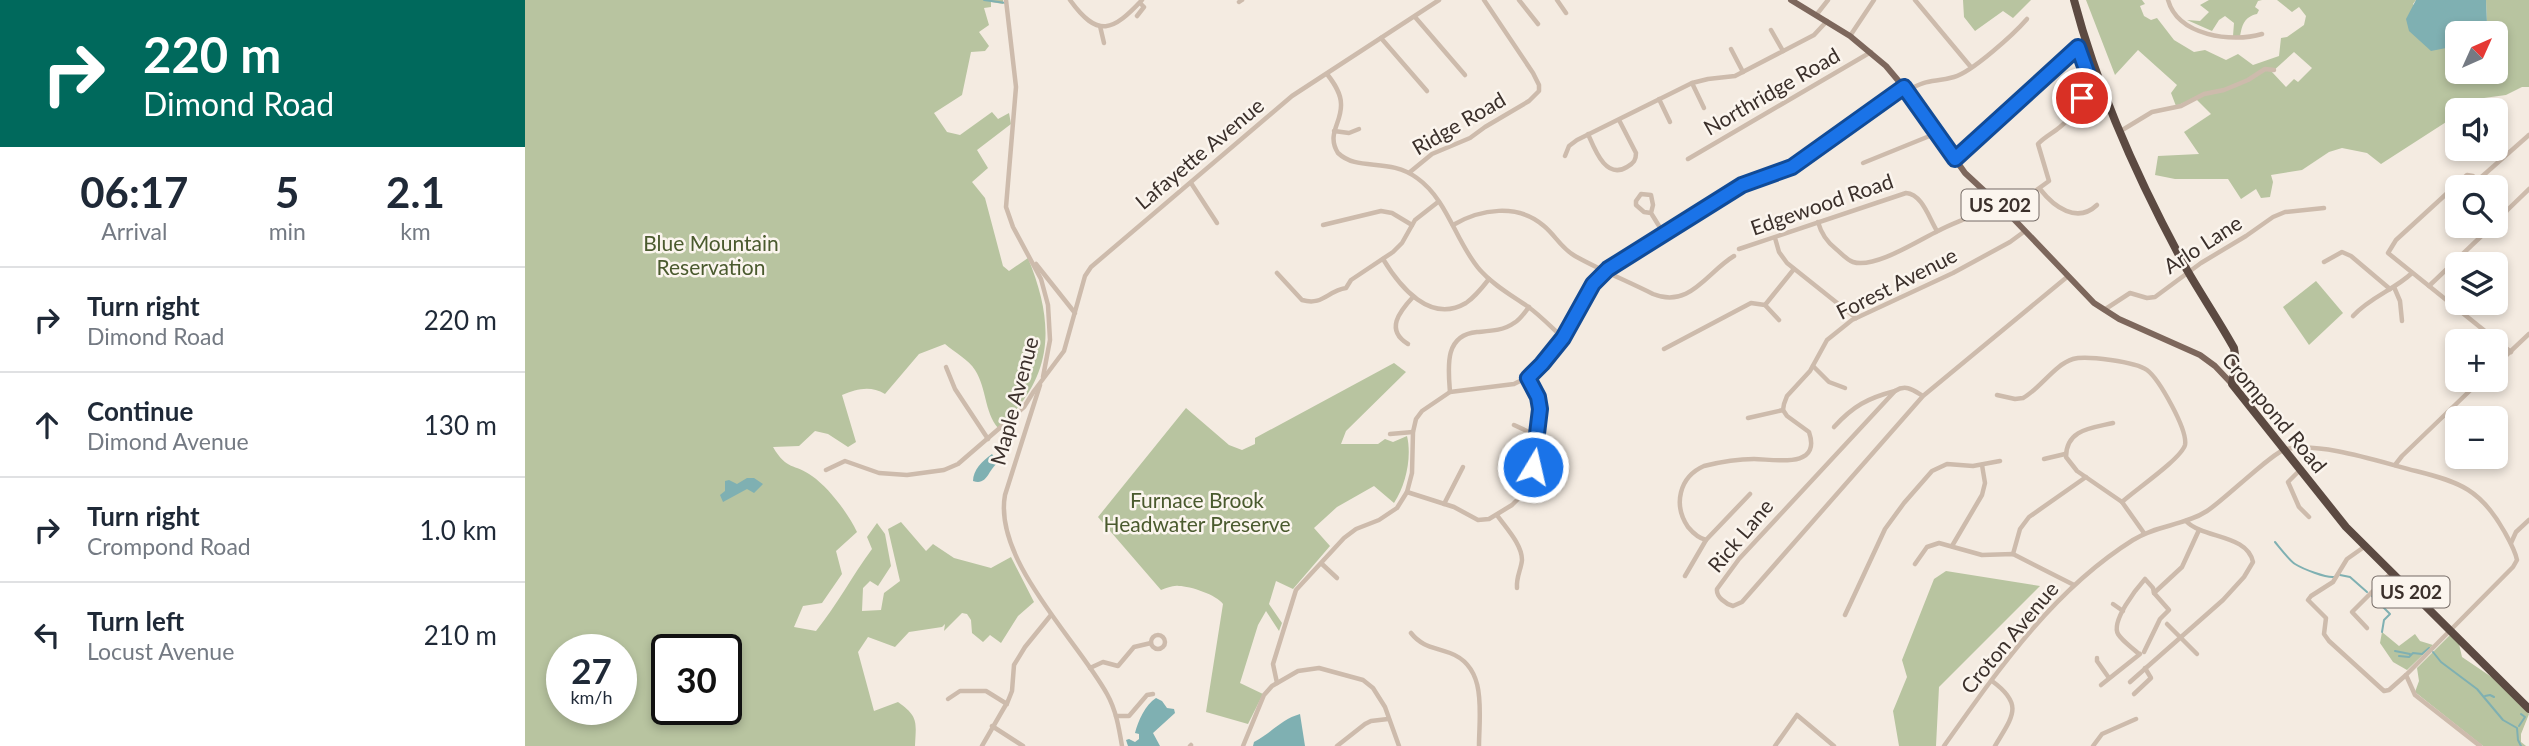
<!DOCTYPE html>
<html lang="en">
<head>
<meta charset="utf-8">
<style>
	body { margin:0; font-family:Lato,sans-serif; background:#f2f2f3; color:#1f2937; height:100vh; display:flex; flex-direction:column; font-size:26px; white-space:nowrap }
	* { box-sizing:border-box; margin:0 }
	p { font-size:23px; color:#747a83 }
	.icon { flex:none; width:38px; height:38px; fill:none; stroke:currentColor; stroke-width:2; stroke-linecap:round; stroke-linejoin:round }
	.map { position:relative; flex:1; overflow:hidden }
	.drawer { display:flex; flex-direction:column; background:#fff; width:525px }
	.drawer>* { flex:none }
	.top-card { background:#00695c; color:#fff; overflow:hidden }
	.needle { width:46px; rotate:45deg }
	.controls { position:absolute; left:1920px; top:21px; display:grid; gap:14px }
	.controls a { display:grid; place-items:center; width:63px; height:63px; border-radius:10px; background:#fff; box-shadow:0 4px 10px #0003; font-size:35px }
	.speed { position:absolute; left:21px; top:634px; display:flex; gap:14px; font-size:35px; font-weight:700; text-align:center }
	.speed>* { display:grid; place-content:center; width:91px; height:91px; border-radius:50%; background:#fff; box-shadow:0 4px 10px #0003; line-height:1 }
	.speed small { font-size:18px; font-weight:400 }
	.speed .limit { border:4px solid #111; border-radius:10px; background:#fff; color:#111 }
	.pin { position:absolute; display:grid; place-items:center; width:60px; height:60px; color:#fff; margin:-30px; border:4px solid #fff; border-radius:50%; box-shadow:0 2px 7px #0007 }
	.me { position:absolute; width:77px; margin:-38px; rotate:9deg; stroke-linejoin:round; filter:drop-shadow(0 0 5px #0008) }
	.turn { display:flex; align-items:center; gap:24px; height:147px; padding:0 28px; font-size:32px }
	.turn .icon { width:91px; height:91px; stroke-width:2.5 }
	.turn b { display:block; font-size:49px; line-height:60px }
	.eta { display:flex; justify-content:space-evenly; align-items:center; height:119px; text-align:center }
	.eta b { font-size:42px; font-weight:700; line-height:49px }
	ul { padding:0; list-style:none }
	li { display:flex; align-items:center; gap:21px; height:105px; padding:0 28px; border-top:2px solid #e0e1e3 }
	li div { flex:1 }
	li b { display:block; font-size:26px }
	li em { font-style:normal }
	main { display:flex; flex:1; min-height:0 }
	.map>svg:first-child { display:block }
	.green { fill:#b8c4a0; fill-rule:evenodd }
	.water { fill:#7fb0b2 }
	.lines { fill:none; stroke-linecap:round; stroke-linejoin:round }
	.stream { stroke:#7fb0b2; stroke-width:2 }
	.minor { stroke:#cdbbac; stroke-width:4.5 }
	.major { stroke:#7d675c; stroke-width:6 }
	.highway { stroke:#5c4a42; stroke-width:8 }
	.route-casing { stroke:#114b97; stroke-width:18 }
	.route { stroke:#1a73e8; stroke-width:12 }
	.labels { text-anchor:middle; stroke-width:5; stroke-linejoin:round; paint-order:stroke }
	.shield { fill:#fbf5ee; stroke:#756b66; stroke-width:2 }
	.shield-label { font-size:19px; font-weight:bold; fill:#3b302b }
	.street-label { font-size:21px; fill:#3b302b; stroke:#fbf5ee }
	.park-label { font-size:21px; fill:#4a5a2e; stroke:#fbf5ee }
</style>
</head>
<body>
<main>
<section class="drawer">
<div class="top-card">
<div class="turn"><svg class="icon" aria-label="right" viewBox="0 0 24 24"><path d="M7 20v-9h11M14 6l5 5-5 5"/></svg><div><b>220 m</b>Dimond Road</div></div>
</div>
<div class="eta">
<div><b>06:17</b><p>Arrival</p></div>
<div><b>5</b><p>min</p></div>
<div><b>2.1</b><p>km</p></div>
</div>
<ul>
<li><svg class="icon" aria-label="right" viewBox="0 0 24 24"><path d="M7 20v-9h11M14 6l5 5-5 5"/></svg><div><b>Turn right</b><p>Dimond Road</p></div><em>220 m</em></li>
<li><svg class="icon" aria-label="ahead" viewBox="0 0 24 24"><path d="M12 20V5M6 11l6-6 6 6"/></svg><div><b>Continue</b><p>Dimond Avenue</p></div><em>130 m</em></li>
<li><svg class="icon" aria-label="right" viewBox="0 0 24 24"><path d="M7 20v-9h11M14 6l5 5-5 5"/></svg><div><b>Turn right</b><p>Crompond Road</p></div><em>1.0 km</em></li>
<li><svg class="icon" aria-label="left" viewBox="0 0 24 24"><path d="M17 20v-9H6M10 6l-5 5 5 5"/></svg><div><b>Turn left</b><p>Locust Avenue</p></div><em>210 m</em></li>
</ul>
</section>
<div class="map">
<svg width="2004" height="746" viewBox="0 0 2004 746">
	<rect width="100%" height="100%" fill="#f4ebe1"/>
	<!-- green -->
	<g class="green">
		<path d="M 0,0 L 478,0 L 478,4 L 466,2 L 466,7 L 459,8 L 464,25 L 454,32 L 464,46 L 460,51 L 446,52 L 437,95 L 409,113 L 422,132 L 435,135 L 467,112 L 473,119 L 484,113 L 486,124 L 452,150 L 463,168 L 447,182 L 460,198 L 478,266 L 484,271 L 503,258 C 530,324 530,377 473,428 C 459,411 462,389 450,370 C 444,360 429,352 420,344 L 394,354 L 360,394 C 345,385 332,389 317,395 L 331,442 L 323,447 L 303,434 L 290,431 L 274,446 L 248,447 C 262,471 269,463 287,476 C 304,488 323,513 332,532 L 311,551 L 317,574 L 297,603 L 278,606 L 269,627 L 291,631 C 312,605 327,576 347,549 L 342,537 L 352,523 L 360,534 L 366,566 L 353,586 L 345,581 L 338,588 L 337,611 L 356,610 L 359,593 L 375,581 L 363,529 L 376,522 L 401,551 L 408,544 L 429,558 L 466,568 L 486,557 L 509,602 L 493,616 L 476,643 L 465,635 L 458,642 L 447,633 L 446,620 L 442,614 L 437,613 L 419,631 L 420,624 L 417,627 L 384,632 L 370,647 L 343,637 L 333,652 L 349,711 L 373,702 C 394,717 391,722 390,746 L 0,746 ZM 37,649 L 96,649 L 96,709 L 37,709 ZM 142,649 L 201,649 L 201,709 L 142,709 Z"/>
		<polygon points="1438,0 1506,0 1488,18 1478,11 1450,31 1439,17"/>
		<path d="M 1561,0 L 1617,0 L 1620,4 L 1615,6 L 1619,16 L 1626,20 L 1632,18 L 1649,40 L 1669,52 L 1680,50 L 1701,60 L 1713,54 L 1728,65 L 1754,56 L 1756,38 L 1762,37 L 1779,25 L 1781,16 L 1774,7 L 1767,12 L 1752,0 L 1891,0 L 1888,4 L 1921,48 L 1932,72 L 1953,74 L 1970,72 L 1974,54 L 1970,33 L 1968,33 L 1962,23 L 1961,0 L 2004,0 L 2004,87 L 1997,87 L 1981,95 L 1959,98 L 1939,110 L 1932,110 L 1932,115 L 1856,164 L 1842,153 L 1817,148 L 1804,152 L 1777,170 L 1746,175 L 1748,182 L 1745,197 L 1736,198 L 1731,189 L 1716,199 L 1703,179 L 1650,179 L 1630,175 L 1633,156 L 1674,154 L 1659,132 L 1686,114 L 1670,98 L 1651,106 L 1646,93 L 1652,85 L 1613,50 L 1590,75 ZM 1769,52 L 1787,68 L 1773,82 L 1769,79 L 1761,87 L 1747,72 Z"/>
		<path d="M 1684,0 L 1737,0 L 1733,1 L 1730,7 L 1734,10 L 1732,14 C 1719,17 1717,25 1715,37 L 1708,36 L 1709,23 L 1700,16 L 1694,20 L 1687,31 L 1662,20 L 1675,21 L 1684,12 L 1675,5 Z"/>
		<polygon points="1791,281 1818,313 1784,345 1758,307"/>
		<path d="M 869,363 L 881,372 L 821,431 L 816,444 L 853,444 L 860,439 L 868,442 L 882,436 C 887,457 881,485 869,503 L 849,486 L 812,507 L 789,528 L 805,546 L 768,589 L 751,581 L 744,604 L 757,623 L 754,631 L 741,611 L 733,625 L 715,683 L 738,694 L 723,724 L 681,712 L 698,604 C 692,595 665,586 654,586 C 648,585 642,588 636,590 L 573,517 L 661,408 L 704,445 L 717,450 L 730,444 L 730,438 Z"/>
		<polygon points="1421,571 1515,586 1414,687 1411,746 1374,746 1368,711 1382,677 1377,660 1409,579"/>
		<polygon points="1857,632 1874,646 1890,634 1895,641 1908,645 1882,670 1868,662 1855,643"/>
		<polygon points="1925,635 1934,644 1937,657 1971,680 2004,714 1996,734 1996,742 2001,746 1958,746 1890,692 1894,681 1892,668"/>
	</g>
	<!-- water -->
	<g class="water">
		<polygon points="1891,0 1961,0 1962,23 1968,33 1932,33 1932,68 1921,48 1906,51 1884,31 1881,19"/>
		<path d="M 467,454 L 473,463 C 463,469 463,486 448,481 C 448,470 457,461 467,454 Z"/>
		<polygon points="222,478 229,478 238,484 229,493 222,489 198,502 195,495 200,491 200,481 204,480 212,484"/>
		<path d="M 631,698 L 637,701 L 642,708 L 649,709 L 650,713 L 628,733 L 635,746 L 603,746 L 601,740 L 604,739 L 610,742 L 614,739 L 614,734 L 610,733 C 613,721 620,705 631,698 Z"/>
		<path d="M 775,714 L 780,746 L 728,746 L 729,742 C 746,733 757,719 775,714 Z"/>
	</g>
	<g class="lines">
		<!-- stream -->
		<g class="stream">
			<polyline points="459,0 481,3"/>
			<path d="M 1750,542 C 1755,548 1765,561 1770,564 C 1778,569 1801,578 1809,577"/>
			<polyline points="1815,575 1825,577 1842,592"/>
			<polyline points="1847,596 1865,614 1859,620 1857,632"/>
			<polyline points="1870,651 1885,654"/>
			<polyline points="1908,652 1916,662 1952,689 1978,720 1992,728 1993,740 1996,746"/>
			<polyline points="1874,656 1884,657 1888,653 1897,654 1904,648"/>
			<polyline points="1960,696 1965,695 1969,697"/>
			<polyline points="1994,726 2000,717 1996,714"/>
		</g>
		<!-- minor -->
		<g class="minor">
			<polyline points="481,0 491,87 481,207 488,227 516,279 523,305 525,340 518,377"/>
			<path d="M 545,0 C 573,39 588,31 617,0"/>
			<polyline points="994,0 1013,24"/>
			<polyline points="1032,0 1041,13"/>
			<polyline points="1390,0 1445,66"/>
			<path d="M 1643,0 C 1653,36 1707,43 1737,34"/>
			<polyline points="714,2 717,0"/>
			<polyline points="1292,14 1303,0"/>
			<polyline points="612,16 619,7 615,3"/>
			<polyline points="890,17 940,75"/>
			<polyline points="575,26 579,43"/>
			<polyline points="1246,30 1258,51"/>
			<polyline points="1325,36 1349,0"/>
			<polyline points="856,38 902,91"/>
			<polyline points="1206,49 1218,72"/>
			<path d="M 802,74 C 809,83 816,93 816,104 C 817,123 801,134 813,153 C 833,172 864,157 892,178 C 923,200 931,243 955,270 C 968,285 986,295 1002,306 C 1015,315 1026,327 1038,338"/>
			<polyline points="1167,83 1179,108"/>
			<path d="M 1382,91 C 1403,78 1408,83 1429,77 C 1447,72 1489,34 1502,19"/>
			<polyline points="1134,99 1145,122"/>
			<polyline points="809,131 824,133 834,129"/>
			<polyline points="1594,132 1627,112 1656,106 1679,94 1699,90 1723,80 1740,69 1749,70"/>
			<path d="M 1063,134 C 1070,150 1081,180 1102,167 C 1109,163 1111,160 1111,153 L 1094,120"/>
			<polyline points="1040,156 1044,146 1052,140 1167,83 1183,79 1210,76 1289,35 1302,21"/>
			<polyline points="1163,159 1346,52"/>
			<polyline points="1430,159 1560,40"/>
			<polyline points="1338,163 1412,133"/>
			<polyline points="885,172 907,154 945,138 960,127 1004,101 1014,91 1014,85 1008,73 959,0"/>
			<polyline points="1953,180 2004,135"/>
			<polyline points="666,183 692,223"/>
			<polyline points="1959,187 1948,176 1942,175 1871,240 1863,253 1986,352"/>
			<path d="M 1515,189 C 1529,207 1552,224 1572,205"/>
			<polyline points="1970,199 1981,212"/>
			<path d="M 1481,212 L 1524,181 L 1513,144 C 1519,137 1528,133 1535,127 C 1564,103 1567,79 1553,47"/>
			<polyline points="1126,213 1128,205 1126,195 1116,194 1111,201 1111,205 1119,212 1126,213 1139,234"/>
			<path d="M 1293,222 C 1296,233 1302,242 1311,249 C 1316,253 1322,260 1328,262 C 1350,269 1394,240 1413,231 C 1435,219 1451,218 1469,200"/>
			<polyline points="1970,222 2004,189"/>
			<polyline points="798,225 856,211 867,213 887,225"/>
			<path d="M 928,225 C 955,209 993,203 1019,226 C 1030,235 1036,248 1050,256 C 1075,270 1102,281 1128,294 C 1165,309 1182,272 1209,256"/>
			<polyline points="1250,238 1254,252 1262,263 1331,318"/>
			<path d="M 1214,249 L 1381,193 C 1397,194 1404,218 1412,231"/>
			<path d="M 858,259 C 875,287 905,324 941,303 C 950,297 957,288 964,279"/>
			<polyline points="1799,262 1817,252 1826,256 1865,289"/>
			<polyline points="511,264 550,313"/>
			<path d="M 752,273 L 777,300 C 798,306 802,291 821,288 L 826,280 L 868,252 L 877,243 L 890,220 L 913,202"/>
			<polyline points="1904,286 1967,226"/>
			<polyline points="1869,287 1875,301 1877,321"/>
			<polyline points="1240,305 1269,269"/>
			<polyline points="1579,310 1605,293 1622,298 1630,297 1676,263 1721,236 1748,217 1760,212 1799,208"/>
			<path d="M 1828,316 C 1845,297 1869,290 1887,273"/>
			<path d="M 883,344 C 860,330 874,312 888,297"/>
			<polyline points="1139,349 1226,303 1240,305 1254,320"/>
			<polyline points="1288,366 1304,382 1320,388"/>
			<polyline points="1970,366 2004,334"/>
			<polyline points="421,367 430,389 463,439"/>
			<path d="M 515,385 L 480,495 C 468,560 553,641 582,694 C 591,710 594,728 597,746"/>
			<path d="M 925,392 C 923,367 919,335 952,332 C 964,331 978,331 989,323 C 995,320 999,313 1004,307"/>
			<path d="M 1472,395 L 1490,399 L 1498,398 C 1516,388 1529,365 1548,359 C 1561,355 1611,362 1622,370 C 1634,379 1663,430 1660,445 C 1656,459 1610,490 1597,502"/>
			<path d="M 1398,396 C 1388,390 1381,384 1370,391 L 1214,559 L 1192,589 C 1191,597 1201,604 1208,606 L 1217,602 L 1398,396 L 1542,277"/>
			<polyline points="1223,418 1258,410"/>
			<path d="M 1588,423 C 1567,428 1541,429 1541,457 L 1552,471 L 1597,502 L 1619,533"/>
			<polyline points="989,425 1004,432 1013,433"/>
			<path d="M 1309,427 C 1328,406 1343,398 1370,391"/>
			<polyline points="865,434 888,432"/>
			<polyline points="1519,459 1540,454"/>
			<polyline points="1870,465 1877,456 1956,380"/>
			<polyline points="301,470 320,461 354,473 382,475 419,470 433,464 499,407 509,391 539,351 560,276 566,267 767,96 914,0"/>
			<polyline points="1775,470 1763,482 1774,507 1784,517"/>
			<polyline points="882,492 929,507 953,520 964,519 987,505 995,497 1010,473 1008,467 1015,409 1013,397 1003,378"/>
			<polyline points="919,504 938,467"/>
			<path d="M 972,515 C 980,527 997,544 997,560 C 996,570 991,577 992,588"/>
			<path d="M 1181,540 C 1173,538 1168,533 1163,527 C 1148,505 1154,477 1179,466 C 1195,462 1212,459 1229,459 C 1248,459 1297,470 1284,432 L 1262,416 L 1258,410 L 1259,404 L 1262,396 L 1285,371 L 1302,340 L 1327,320 L 1428,273 L 1485,242 L 1500,231"/>
			<polyline points="1986,543 1991,532 2004,520"/>
			<polyline points="1427,546 1457,495 1460,483 1457,465"/>
			<polyline points="1488,554 1495,529 1504,517 1561,477"/>
			<polyline points="797,564 812,578"/>
			<polyline points="1390,564 1402,547 1414,543 1457,555 1488,554 1549,585"/>
			<polyline points="1160,576 1181,540 1225,494"/>
			<polyline points="1588,604 1598,611"/>
			<polyline points="1320,615 1360,529 1379,503 1407,471 1422,464 1448,466 1475,461"/>
			<polyline points="1642,624 1672,654"/>
			<polyline points="1842,628 1827,612 1866,573"/>
			<path d="M 886,633 C 897,647 909,647 925,653 C 963,667 954,714 954,746"/>
			<circle cx="633" cy="642" r="7"/>
			<polyline points="1619,652 1635,619 1644,610 1629,593 1657,567 1674,530"/>
			<path d="M 1614,654 C 1608,648 1598,642 1593,634 C 1586,621 1611,589 1620,579 L 1628,588 L 1629,593"/>
			<polyline points="1572,658 1572,661 1584,678"/>
			<polyline points="565,668 578,662 593,666 609,647 626,643"/>
			<polyline points="1881,675 1890,695 1955,746"/>
			<path d="M 1467,681 C 1500,705 1487,717 1470,746"/>
			<path d="M 1605,682 L 1698,600 L 1719,577 L 1728,562 C 1722,534 1678,539 1661,521"/>
			<polyline points="752,683 748,664 771,590 819,538 831,529 854,520 872,508 882,492 887,473 888,432 891,419 897,411 925,392 989,384 1005,376 1038,338 1068,284 1083,269 1217,185 1267,167 1379,87"/>
			<polyline points="1576,685 1615,654"/>
			<polyline points="1609,694 1626,678 1620,668"/>
			<polyline points="423,699 435,691 461,691 482,704"/>
			<polyline points="591,716 604,716 622,695 628,694"/>
			<polyline points="467,726 498,746"/>
			<polyline points="457,746 483,701 487,691 489,665 500,647 526,615"/>
			<polyline points="665,746 666,745"/>
			<polyline points="718,746 739,695 747,686 773,671 794,668 838,680 848,688 860,707 874,746"/>
			<polyline points="812,746 840,724 846,721 863,719"/>
			<polyline points="1250,746 1272,715 1309,746"/>
			<path d="M 1419,746 C 1473,670 1528,590 1608,540 C 1631,525 1659,526 1682,511 C 1698,501 1749,451 1761,449 C 1798,442 1855,462 1891,471 C 1935,482 1956,490 1979,531 C 1984,540 1990,550 1992,560 L 1988,567 L 1881,675 L 1864,690 L 1859,691 L 1804,641 L 1799,634 L 1801,618 L 1783,600 L 1786,596 L 1808,582 L 1822,559 L 1839,547"/>
			<polyline points="1568,746 1577,734 1611,719"/>
		</g>
		<!-- major -->
		<polyline class="major" points="1266,0 1325,36 1361,66 1382,91 1440,173 1482,212 1569,303 1594,319 1675,355 1690,366 1707,384"/>
		<!-- highway -->
		<path class="highway" d="M 1549,0 C 1574,95 1615,184 1662,270 C 1677,296 1694,321 1709,348 L 1711,361 L 1707,384 L 1821,527 L 2004,709"/>
	</g>
	<g class="lines">
		<defs>
			<polyline id="route" points="1008,467 1015,409 1013,397 1003,378 1017,364 1038,338 1068,284 1083,269 1217,185 1267,167 1379,87 1430,159 1553,47 1563,75 1557,98"/>
		</defs>
		<!-- route casing -->
		<use href="#route" class="route-casing"/>
		<!-- route -->
		<use href="#route" class="route"/>
	</g>
	<g class="labels">
		<!-- shield labels -->
		<g class="shield">
			<rect x="1436.5" y="189.5" width="77" height="31" rx="5"/>
			<rect x="1847.5" y="576.5" width="77" height="31" rx="5"/>
		</g>
		<g class="shield-label">
			<text x="1475" y="212">US 202</text>
			<text x="1886" y="599">US 202</text>
		</g>
		<!-- street labels -->
		<g class="street-label">
			<text transform="translate(1247 92) rotate(-30)" y="7">Northridge Road</text>
			<text transform="translate(934 124) rotate(-30)" y="7">Ridge Road</text>
			<text transform="translate(675 154) rotate(-40)" y="7">Lafayette Avenue</text>
			<text transform="translate(1297 205) rotate(-19)" y="7">Edgewood Road</text>
			<text transform="translate(1678 245) rotate(-33)" y="7">Arlo Lane</text>
			<text transform="translate(1372 284) rotate(-27)" y="7">Forest Avenue</text>
			<text transform="translate(490 401) rotate(-75)" y="7">Maple Avenue</text>
			<text transform="translate(1749 413) rotate(50)" y="7">Crompond Road</text>
			<text transform="translate(1216 536) rotate(-50)" y="7">Rick Lane</text>
			<text transform="translate(1485 638) rotate(-50)" y="7">Croton Avenue</text>
		</g>
		<!-- park labels -->
		<g class="park-label">
			<text x="186" y="251">Blue Mountain<tspan x="186" dy="24">Reservation</tspan></text>
			<text x="672" y="508">Furnace Brook<tspan x="672" dy="24">Headwater Preserve</tspan></text>
		</g>
	</g>
</svg>
<div class="controls">
<a><svg class="needle" viewBox="-14 -14 28 28"><path d="M0-13l5 13h-10z" fill="#e53935"/><path d="M0 13l5-13h-10z" fill="#747a83"/></svg></a>
<a><svg class="icon" aria-label="sound" viewBox="0 0 24 24"><path d="M4 9h4l5-4v14l-5-4H4zM17 9q2 3 0 6"/></svg></a>
<a><svg class="icon" aria-label="search" viewBox="0 0 24 24"><circle cx="10" cy="10" r="6"/><path d="M15 15l6 6"/></svg></a>
<a><svg class="icon" aria-label="layers" viewBox="0 0 24 24"><path d="M12 4l9 5-9 5-9-5zM3 14l9 5 9-5"/></svg></a>
<a>+</a>
<a>−</a>
</div>
<div class="speed"><div>27<small>km/h</small></div><div class="limit">30</div></div>
<div class="pin" style="left:1557px;top:98px;background:#d93025"><svg class="icon" aria-label="arrive" viewBox="0 0 24 24"><path d="M6 21V4h12l-3 4 3 4H6"/></svg></div>
<svg class="me" style="left:1008px;top:467px" viewBox="-20 -20 40 40"><circle r="17" fill="#1a73e8" stroke="#fff" stroke-width="3"/><path d="M0-11L8 9 0 5-8 9z" fill="#fff"/></svg>
</div>
</main>
</body>
</html>
